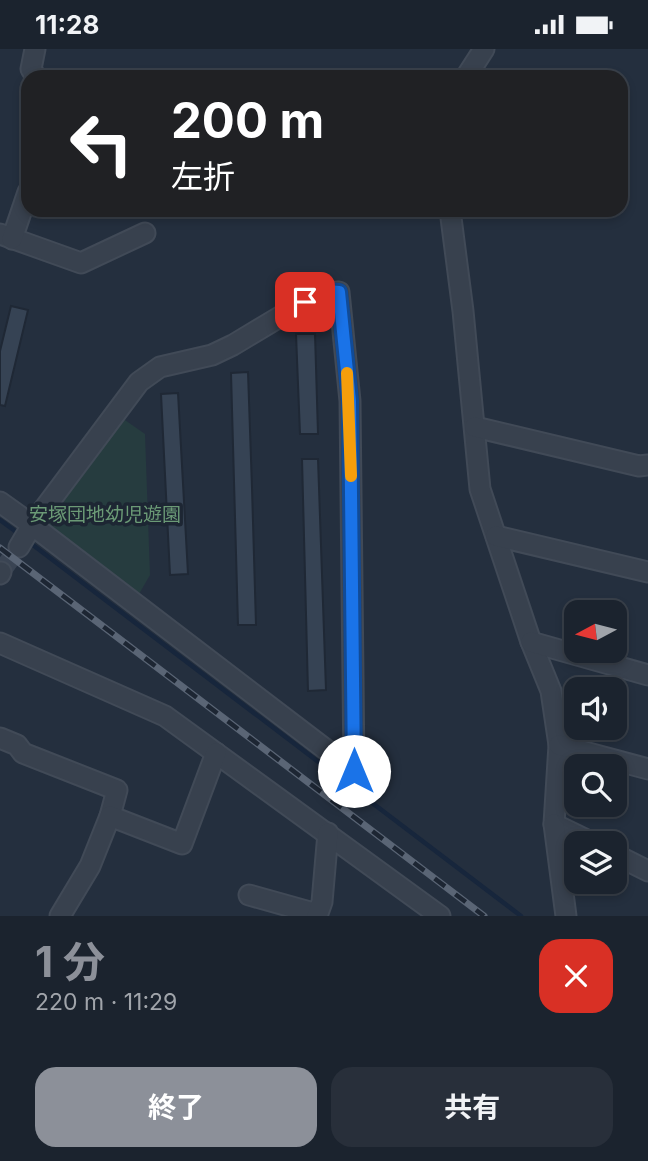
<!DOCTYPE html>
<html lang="ja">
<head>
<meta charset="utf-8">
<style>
	body { margin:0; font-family:Inter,"Noto Sans JP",sans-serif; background:#282f3a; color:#f1f3f6; height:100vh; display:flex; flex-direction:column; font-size:26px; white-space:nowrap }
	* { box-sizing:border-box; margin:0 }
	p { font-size:23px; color:#a0a4aa }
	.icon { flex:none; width:38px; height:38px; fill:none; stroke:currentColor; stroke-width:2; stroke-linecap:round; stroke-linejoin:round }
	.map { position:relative; height:867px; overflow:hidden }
	.side { display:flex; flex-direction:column; background:#1b232e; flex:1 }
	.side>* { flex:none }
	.banner { position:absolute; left:21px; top:21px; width:607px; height:147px; border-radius:21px; box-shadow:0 4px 10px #0003,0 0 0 2px #39404a; background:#202124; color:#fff; overflow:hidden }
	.needle { width:46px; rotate:263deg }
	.fabs { position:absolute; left:564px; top:551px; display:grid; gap:14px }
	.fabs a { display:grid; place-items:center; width:63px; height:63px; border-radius:14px; background:#1b232e; box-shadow:0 4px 10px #0003,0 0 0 2px #39404a; font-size:35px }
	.pin { position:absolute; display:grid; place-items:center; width:60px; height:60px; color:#fff; margin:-30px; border-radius:14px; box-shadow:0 4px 10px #0006 }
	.me { position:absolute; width:77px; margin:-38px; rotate:0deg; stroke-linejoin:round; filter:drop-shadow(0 0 5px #0008) }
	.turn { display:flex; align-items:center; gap:24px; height:147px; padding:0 35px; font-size:32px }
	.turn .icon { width:91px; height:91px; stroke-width:2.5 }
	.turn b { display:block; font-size:49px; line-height:60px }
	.round { display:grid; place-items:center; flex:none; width:74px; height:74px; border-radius:21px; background:#282f3a }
	.head { display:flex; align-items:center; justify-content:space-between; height:119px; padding:0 35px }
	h1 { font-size:42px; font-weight:700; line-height:52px; color:#8c9099 }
	.action { display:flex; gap:14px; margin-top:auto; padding:14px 35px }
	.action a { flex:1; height:80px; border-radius:21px; background:#8c9099; color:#fff; font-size:28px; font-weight:700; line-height:80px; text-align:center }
	.action a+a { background:#282f3a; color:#f1f3f6 }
	.status { display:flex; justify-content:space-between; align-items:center; height:49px; padding:0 35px; background:#1b232e; direction:ltr }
	.status svg { height:19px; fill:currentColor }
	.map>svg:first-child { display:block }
	.green { fill:#263c3f }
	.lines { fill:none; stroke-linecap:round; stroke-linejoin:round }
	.stream { stroke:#17263c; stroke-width:4.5 }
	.building { fill:#364354; stroke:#1f2835; stroke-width:2 }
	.minor-tunnel { stroke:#3a4453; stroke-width:19; stroke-dasharray:19 10; stroke-linecap:butt }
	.minor-casing { stroke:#414a57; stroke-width:23 }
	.minor { stroke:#38414e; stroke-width:19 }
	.rail-casing { stroke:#5a6575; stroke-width:7 }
	.rail { stroke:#1d2633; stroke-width:4.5; stroke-dasharray:13; stroke-linecap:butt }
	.route-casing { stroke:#114b97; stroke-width:18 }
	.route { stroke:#1a73e8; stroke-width:12 }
	.slow { stroke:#f59e0b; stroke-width:12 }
	.labels { text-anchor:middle; stroke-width:7; stroke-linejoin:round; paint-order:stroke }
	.park-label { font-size:19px; fill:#6b9a76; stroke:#1d2633 }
</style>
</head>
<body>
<div class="status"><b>11:28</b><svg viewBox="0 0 49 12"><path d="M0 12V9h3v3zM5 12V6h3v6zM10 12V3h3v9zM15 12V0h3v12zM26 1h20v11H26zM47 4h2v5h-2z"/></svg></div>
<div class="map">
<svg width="648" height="867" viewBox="0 0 648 867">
	<rect width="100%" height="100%" fill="#242f3e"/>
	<!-- green -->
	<polygon class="green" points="122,369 145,385 150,526 139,545 48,476 47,469"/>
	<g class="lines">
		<!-- stream -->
		<g class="stream">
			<polyline points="0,471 19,485"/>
			<polyline points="29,493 521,867"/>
		</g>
	</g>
	<!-- building -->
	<g class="building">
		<polygon points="11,257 28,261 5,357 0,356 0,302"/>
		<polygon points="296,285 315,285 318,385 300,385"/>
		<polygon points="248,323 252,439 256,576 238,576 231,324"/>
		<polygon points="178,344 188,525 170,526 161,345"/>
		<polygon points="302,410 318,410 326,641 308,642"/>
	</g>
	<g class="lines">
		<!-- minor-tunnel -->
		<polyline class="minor-tunnel" points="1,523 19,498"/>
		<defs>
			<g id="minor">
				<polyline points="35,0 31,20 36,28"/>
				<polyline points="466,28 484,0"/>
				<polyline points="450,161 463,262 480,440 531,593 551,642 559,696 554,775 593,794"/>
				<polyline points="0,185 81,214 145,184"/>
				<polyline points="12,190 28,143"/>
				<polyline points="475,378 639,417 648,416"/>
				<polyline points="0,453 32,476 354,722 350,352 339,243 318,245 233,296 212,306 160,318 139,333 32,476 19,498"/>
				<polyline points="496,487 648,523"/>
				<polyline points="0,525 1,523"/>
				<polyline points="531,593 648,626"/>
				<polyline points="0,594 165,667 440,867"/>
				<polyline points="0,689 17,696 23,704 117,741 110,767"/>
				<polyline points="559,696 648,720"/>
				<polyline points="554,775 566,867"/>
				<polyline points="614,805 648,822"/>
				<polyline points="249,846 317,865"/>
				<polyline points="60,867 90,817 110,767 182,795 216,704"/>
				<polyline points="317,867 322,853 328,784"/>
			</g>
		</defs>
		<!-- minor casing -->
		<use href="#minor" class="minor-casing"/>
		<!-- minor -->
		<use href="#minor" class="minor"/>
		<defs>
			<polyline id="rail" points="0,499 484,867"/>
		</defs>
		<!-- rail casing -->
		<use href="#rail" class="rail-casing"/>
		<!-- rail -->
		<use href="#rail" class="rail"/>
	</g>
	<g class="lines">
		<defs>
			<polyline id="route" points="305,253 327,242 339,243 350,352 354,722"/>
		</defs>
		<!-- route casing -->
		<use href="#route" class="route-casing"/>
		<!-- route -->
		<use href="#route" class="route"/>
		<!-- slow -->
		<polyline class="slow" points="347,324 351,427"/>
	</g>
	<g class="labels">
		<!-- park labels -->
		<g class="park-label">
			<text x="105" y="472">安塚団地幼児遊園</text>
		</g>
	</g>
</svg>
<div class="fabs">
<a><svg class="needle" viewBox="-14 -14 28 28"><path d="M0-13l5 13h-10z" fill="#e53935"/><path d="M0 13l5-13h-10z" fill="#a0a4aa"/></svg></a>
<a><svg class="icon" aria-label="sound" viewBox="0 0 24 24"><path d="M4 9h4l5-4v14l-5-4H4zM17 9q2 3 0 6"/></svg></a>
<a><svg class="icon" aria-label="search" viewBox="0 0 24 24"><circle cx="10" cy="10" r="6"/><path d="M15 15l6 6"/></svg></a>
<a><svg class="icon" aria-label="layers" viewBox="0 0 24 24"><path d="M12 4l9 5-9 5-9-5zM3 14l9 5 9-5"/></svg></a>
</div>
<div class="pin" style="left:305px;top:253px;background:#d93025"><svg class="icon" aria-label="arrive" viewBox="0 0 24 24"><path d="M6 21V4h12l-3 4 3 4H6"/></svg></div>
<svg class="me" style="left:354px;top:722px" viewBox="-20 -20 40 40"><circle r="19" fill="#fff"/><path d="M0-13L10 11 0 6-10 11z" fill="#1a73e8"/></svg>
<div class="banner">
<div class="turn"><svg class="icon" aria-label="left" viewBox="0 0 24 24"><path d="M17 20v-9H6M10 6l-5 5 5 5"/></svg><div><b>200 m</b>左折</div></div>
</div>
</div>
<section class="side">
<div class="head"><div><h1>1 分</h1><p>220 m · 11:29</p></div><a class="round" style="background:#d93025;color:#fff"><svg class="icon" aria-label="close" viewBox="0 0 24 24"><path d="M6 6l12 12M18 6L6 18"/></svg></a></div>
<div class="action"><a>終了</a><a>共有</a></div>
</section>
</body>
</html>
